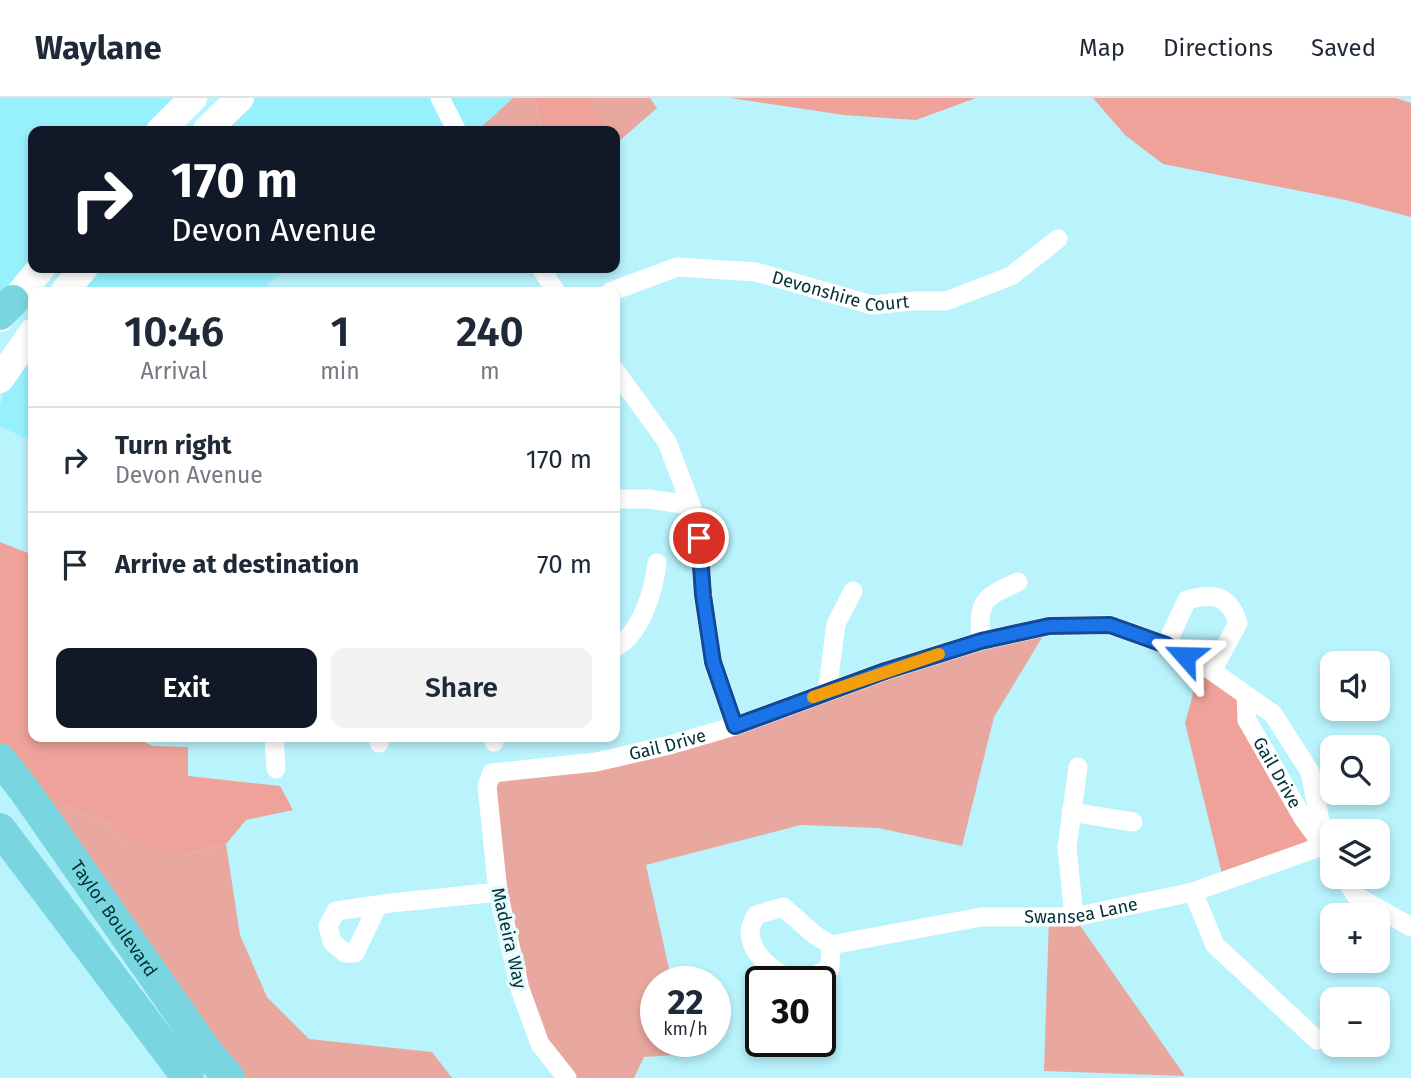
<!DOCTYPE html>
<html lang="en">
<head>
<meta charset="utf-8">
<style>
	body { margin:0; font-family:"Fira Sans",sans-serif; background:#f2f2f3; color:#1f2937; height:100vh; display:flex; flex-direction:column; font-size:26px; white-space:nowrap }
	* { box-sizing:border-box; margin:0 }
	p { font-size:23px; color:#747a83 }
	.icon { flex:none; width:38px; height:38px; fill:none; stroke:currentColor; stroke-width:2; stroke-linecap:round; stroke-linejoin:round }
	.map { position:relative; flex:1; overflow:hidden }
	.side { position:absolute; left:28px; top:189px; width:592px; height:455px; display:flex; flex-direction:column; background:#fff; border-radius:14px; box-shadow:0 4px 10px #0003 }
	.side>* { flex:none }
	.guide { position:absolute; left:28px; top:28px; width:592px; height:147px; border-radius:14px; box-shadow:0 4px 10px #0003; background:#111827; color:#fff; overflow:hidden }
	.buttons { position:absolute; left:1320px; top:553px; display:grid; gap:14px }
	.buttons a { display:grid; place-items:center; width:70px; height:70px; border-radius:14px; background:#fff; box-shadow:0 4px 10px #0003; font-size:35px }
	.speed { position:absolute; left:640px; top:868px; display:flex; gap:14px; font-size:35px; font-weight:700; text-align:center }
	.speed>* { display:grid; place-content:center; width:91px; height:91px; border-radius:50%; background:#fff; box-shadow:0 4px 10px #0003; line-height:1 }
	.speed small { font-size:18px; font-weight:400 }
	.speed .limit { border:4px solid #111; border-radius:10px; background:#fff; color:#111 }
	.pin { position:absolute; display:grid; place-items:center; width:60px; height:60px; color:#fff; margin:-30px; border:4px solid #fff; border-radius:50%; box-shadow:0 2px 7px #0007 }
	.me { position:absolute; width:77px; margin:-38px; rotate:295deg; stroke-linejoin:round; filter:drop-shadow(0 0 5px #0008) }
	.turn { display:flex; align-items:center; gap:24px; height:147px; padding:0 28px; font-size:32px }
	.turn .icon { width:91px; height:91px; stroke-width:2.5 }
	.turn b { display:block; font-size:49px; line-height:60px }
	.eta { display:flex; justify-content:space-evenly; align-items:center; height:119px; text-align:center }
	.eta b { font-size:42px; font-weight:600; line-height:49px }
	.primary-button { display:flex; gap:14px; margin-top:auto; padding:14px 28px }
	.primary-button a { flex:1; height:80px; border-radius:14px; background:#111827; color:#fff; font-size:28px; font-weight:600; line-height:80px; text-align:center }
	.primary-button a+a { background:#f2f2f3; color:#1f2937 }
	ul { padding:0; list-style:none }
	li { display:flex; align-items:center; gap:21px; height:105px; padding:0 28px; border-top:2px solid #e0e1e3 }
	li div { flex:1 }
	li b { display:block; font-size:26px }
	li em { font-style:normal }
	header { display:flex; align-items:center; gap:42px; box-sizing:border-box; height:98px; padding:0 35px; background:#fff; border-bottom:2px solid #e0e1e3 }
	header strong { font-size:33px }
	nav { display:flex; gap:38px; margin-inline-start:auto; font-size:24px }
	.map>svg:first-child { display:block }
	.built { fill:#97f1fd }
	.green { fill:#e9a89f }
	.forest { fill:#eea299 }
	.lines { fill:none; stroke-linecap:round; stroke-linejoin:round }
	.minor { stroke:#fff; stroke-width:19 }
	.secondary { stroke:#fff; stroke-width:28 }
	.primary { stroke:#79d6e0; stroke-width:32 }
	.route-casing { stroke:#114b97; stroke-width:18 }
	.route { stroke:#1a73e8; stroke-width:12 }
	.slow { stroke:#f59e0b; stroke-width:12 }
	.labels { text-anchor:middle; stroke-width:7; stroke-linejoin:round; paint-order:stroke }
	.street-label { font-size:18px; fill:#003137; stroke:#e6f9fb }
</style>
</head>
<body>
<header>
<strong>Waylane</strong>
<nav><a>Map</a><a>Directions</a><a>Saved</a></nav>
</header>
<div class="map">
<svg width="1411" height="980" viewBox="0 0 1411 980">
	<rect width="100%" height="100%" fill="#b9f3fc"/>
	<!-- built -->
	<g class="built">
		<polygon points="0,0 193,0 160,33 33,33 33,170 0,216"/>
		<polygon points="246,0 513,0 477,33 207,33"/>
		<polygon points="86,170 287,170 258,194 65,194"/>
		<polygon points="33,234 33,344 0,328 0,309 10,266"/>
	</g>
	<!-- green -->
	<g class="green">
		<polygon points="513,0 535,0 542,33 477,33"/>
		<polygon points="592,0 650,0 657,10 618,44 614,33 611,33 590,3"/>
		<polygon points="1049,528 994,619 962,748 878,730 801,727 646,767 672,884 656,884 656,943 686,943 689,956 644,959 634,980 567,980 520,891 492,675 596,664"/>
		<polygon points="25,693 106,723 130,745 189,755 226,746 240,837 267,899 309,941 432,954 452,980 229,980"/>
		<polygon points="1049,819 1074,819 1185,978 1044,973"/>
	</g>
	<!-- forest -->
	<g class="forest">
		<polygon points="535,0 592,0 591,4 611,33 542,33"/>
		<polygon points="730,0 976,0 916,22 844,17"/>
		<polygon points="1093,0 1396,0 1411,5 1411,119 1346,102 1163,66 1125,37"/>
		<polygon points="0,444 33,457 33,542 31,546 33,548 33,639 133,639 153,648 188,649 188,678 280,688 293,712 246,722 226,746 189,755 156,752 130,745 106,723 25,693 0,661"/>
		<polygon points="1201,567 1246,597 1247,622 1325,747 1224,784 1185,625"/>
	</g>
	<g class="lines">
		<!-- minor -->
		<g class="minor">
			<polyline points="440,0 457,33"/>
			<polyline points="541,170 556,194"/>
			<path id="s1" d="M 610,194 L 677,169 L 756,174 L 872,207 L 913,203 L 946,203 L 1011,178 L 1058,141"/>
			<polyline points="614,271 667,344 691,407 699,440 703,497 713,564 735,628"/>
			<polyline points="614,401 648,401 691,407"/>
			<path d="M 981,543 C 978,503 982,500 1018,484"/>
			<path d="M 1166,547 L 1187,502 C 1213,495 1229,496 1238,525 L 1212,573"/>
			<path d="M 614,550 C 641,537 654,492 657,465"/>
			<polyline points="827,594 836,526 853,493"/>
			<polyline points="274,639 276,671"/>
			<polyline points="379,639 379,645"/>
			<polyline points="494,639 494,644"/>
			<polyline points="1071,714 1133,724"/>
			<path id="s2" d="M 1325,747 L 1310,674 L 1273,616 L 1246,597 L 1247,622 L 1303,720 L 1331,758"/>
			<polyline points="1344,779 1356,798 1411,829"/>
			<polyline points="1193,794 1215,847 1317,942"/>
			<polyline points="377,809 355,855 345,855 332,844 328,828 336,813 391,805 498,794"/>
			<polyline points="1074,819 1067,749 1078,669"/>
			<path id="s3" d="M 831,847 L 830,870 C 820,875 809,881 798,881 C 776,879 750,856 750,833 C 751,828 754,821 756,817 L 783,809 L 815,837 L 831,847 L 981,819 L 1074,819 L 1193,794 L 1325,747"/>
			<path id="s4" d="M 567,980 L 540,946 L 520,891 L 498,794 L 487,688 L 492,675 L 596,664 L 670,647 L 735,628 L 885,573 L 981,543 L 1049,528 L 1110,527 L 1166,547 L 1212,573 L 1246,597"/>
		</g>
		<!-- secondary -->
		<g class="secondary">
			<polyline points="160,33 193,0"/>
			<polyline points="206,33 240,0"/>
			<polyline points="64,194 84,170"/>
			<polyline points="0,220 41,170"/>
			<polyline points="0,281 33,234"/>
		</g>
		<!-- primary -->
		<g class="primary">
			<polyline points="0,216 13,203"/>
			<path id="s5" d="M 0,661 L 25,693 L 209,957 L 229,980"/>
			<polyline points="0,731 188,980"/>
		</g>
	</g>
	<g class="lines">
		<defs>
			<polyline id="route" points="699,440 703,497 713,564 735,628 885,573 981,543 1049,528 1110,527 1166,547 1185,558"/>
		</defs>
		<!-- route casing -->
		<use href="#route" class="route-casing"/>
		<!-- route -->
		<use href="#route" class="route"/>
		<!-- slow -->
		<polyline class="slow" points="813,599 939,556"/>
	</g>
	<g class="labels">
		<!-- street labels -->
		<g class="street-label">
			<text dy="6" stroke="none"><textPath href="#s1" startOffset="238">Devonshire Court</textPath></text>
			<text dy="6" stroke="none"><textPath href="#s4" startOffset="500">Gail Drive</textPath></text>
			<text dy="6" stroke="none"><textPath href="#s2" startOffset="262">Gail Drive</textPath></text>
			<text dy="6" stroke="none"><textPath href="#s3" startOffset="490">Swansea Lane</textPath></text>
			<text dy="6" stroke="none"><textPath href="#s5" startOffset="196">Taylor Boulevard</textPath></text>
			<text transform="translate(509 840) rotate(77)" y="6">Madeira Way</text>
		</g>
	</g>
</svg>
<div class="buttons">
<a><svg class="icon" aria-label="sound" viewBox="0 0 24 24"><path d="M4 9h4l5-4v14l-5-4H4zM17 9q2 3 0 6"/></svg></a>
<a><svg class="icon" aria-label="search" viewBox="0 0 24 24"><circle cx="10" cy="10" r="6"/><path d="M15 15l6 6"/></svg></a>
<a><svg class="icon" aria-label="layers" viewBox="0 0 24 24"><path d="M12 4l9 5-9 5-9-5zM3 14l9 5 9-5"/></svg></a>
<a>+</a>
<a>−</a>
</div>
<div class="speed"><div>22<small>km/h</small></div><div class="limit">30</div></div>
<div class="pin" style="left:699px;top:440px;background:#d93025"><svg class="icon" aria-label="arrive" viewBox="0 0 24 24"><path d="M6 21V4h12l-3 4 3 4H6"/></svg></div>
<svg class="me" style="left:1185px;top:558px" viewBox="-20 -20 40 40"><path d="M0-17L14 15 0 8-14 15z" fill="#1a73e8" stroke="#fff" stroke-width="4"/></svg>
<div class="guide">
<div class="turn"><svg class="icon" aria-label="right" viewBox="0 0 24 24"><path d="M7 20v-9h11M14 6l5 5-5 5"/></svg><div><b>170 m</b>Devon Avenue</div></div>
</div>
<section class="side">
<div class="eta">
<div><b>10:46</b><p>Arrival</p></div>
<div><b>1</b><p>min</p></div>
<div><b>240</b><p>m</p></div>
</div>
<ul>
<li><svg class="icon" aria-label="right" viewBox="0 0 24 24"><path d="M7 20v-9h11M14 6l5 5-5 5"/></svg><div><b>Turn right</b><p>Devon Avenue</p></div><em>170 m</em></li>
<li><svg class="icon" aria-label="arrive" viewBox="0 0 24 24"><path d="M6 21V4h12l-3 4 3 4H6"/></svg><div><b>Arrive at destination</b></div><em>70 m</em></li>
</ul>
<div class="primary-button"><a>Exit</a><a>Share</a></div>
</section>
</div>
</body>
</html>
